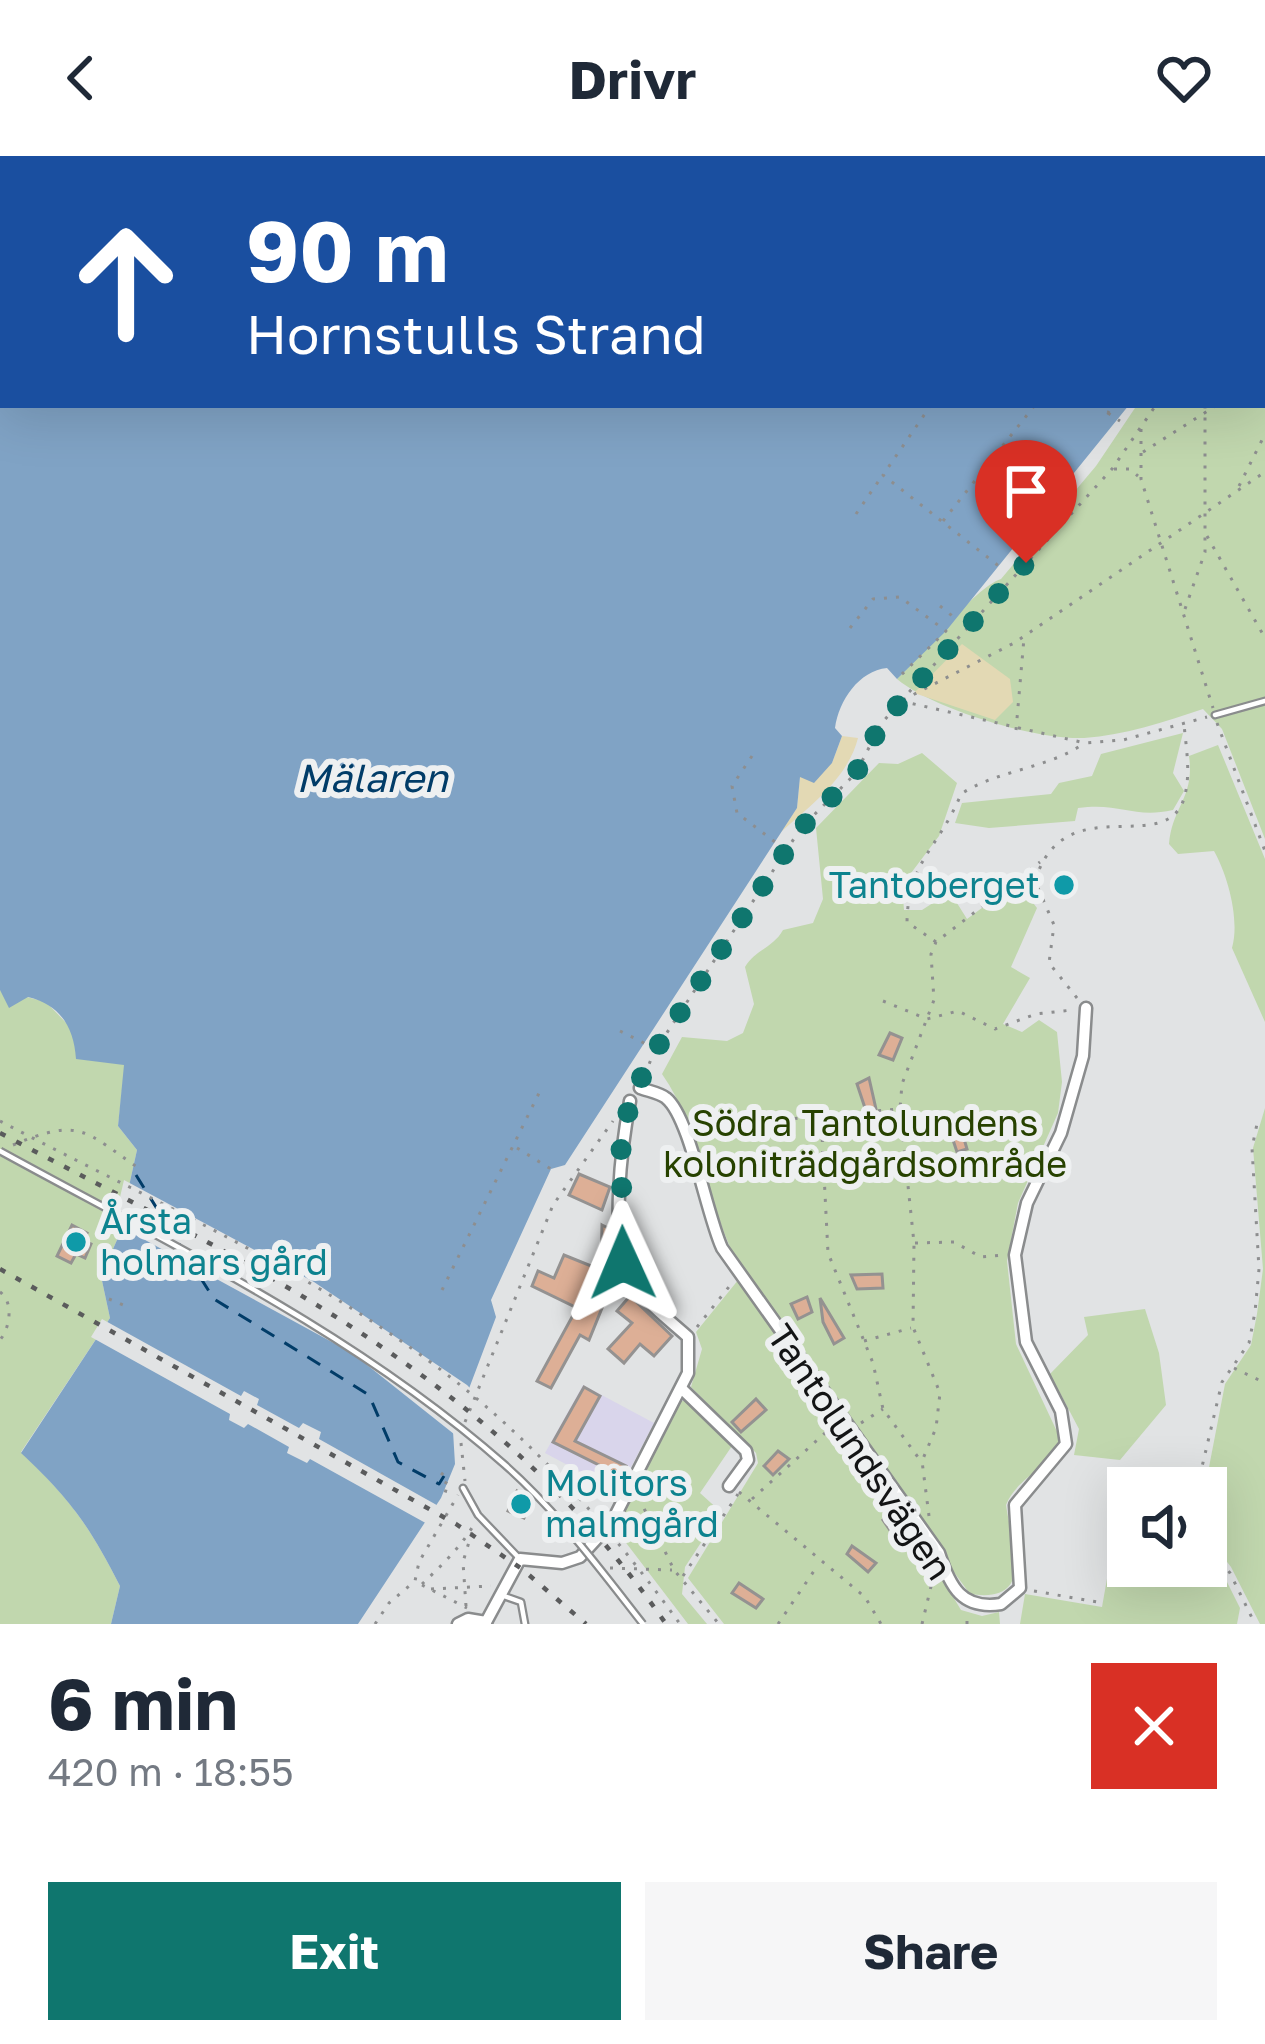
<!DOCTYPE html>
<html lang="en">
<head>
<meta charset="utf-8">
<style>
	body { margin:0; font-family:"Golos Text",sans-serif; background:#f6f6f7; color:#1f2937; height:100vh; display:flex; flex-direction:column; font-size:45px; white-space:nowrap }
	* { box-sizing:border-box; margin:0 }
	p { font-size:39px; color:#747a83 }
	.icon { flex:none; width:66px; height:66px; fill:none; stroke:currentColor; stroke-width:2; stroke-linecap:round; stroke-linejoin:round }
	.map { position:relative; height:1468px; overflow:hidden }
	.side { display:flex; flex-direction:column; background:#fff; flex:1 }
	.side>* { flex:none }
	.top-card { position:absolute; left:0px; top:0px; width:1266px; height:252px; box-shadow:0 12px 48px #0002; background:#1a4fa0; color:#fff; overflow:hidden }
	.buttons { position:absolute; left:1107px; top:1311px; display:grid; gap:24px }
	.buttons a { display:grid; place-items:center; width:120px; height:120px; border-radius:0px; background:#fff; box-shadow:0 12px 48px #0002; font-size:60px }
	.pin { position:absolute; display:grid; place-items:center; width:102px; height:102px; color:#fff; margin:-123px -51px; border-radius:50% 50% 50% 0; rotate:-45deg; box-shadow:0 0 12px #0007 }
	.pin .icon { rotate:45deg }
	.me { position:absolute; width:132px; margin:-66px; rotate:359deg; stroke-linejoin:round; filter:drop-shadow(0 0 9px #0008) }
	.turn { display:flex; align-items:center; gap:42px; height:252px; padding:0 48px; font-size:54px }
	.turn .icon { width:156px; height:156px; stroke-width:2.5 }
	.turn b { display:block; font-size:84px; line-height:102px }
	.round { display:grid; place-items:center; flex:none; width:126px; height:126px; border-radius:0px; background:#f6f6f7 }
	.summary { display:flex; align-items:center; justify-content:space-between; height:204px; padding:0 48px }
	h1 { font-size:72px; font-weight:700; line-height:90px }
	.button { display:flex; gap:24px; margin-top:auto; padding:24px 48px }
	.button a { flex:1; height:138px; border-radius:0px; background:#0f766e; color:#fff; font-size:48px; font-weight:700; line-height:138px; text-align:center }
	.button a+a { background:#f6f6f7; color:#1f2937 }
	header { display:flex; justify-content:space-between; align-items:center; height:156px; padding:0 48px; background:#fff; font-size:54px; font-weight:700 }
	.map>svg:first-child { display:block }
	.industrial { fill:#d9d5eb }
	.green { fill:#c1d7ae }
	.sand { fill:#e3d9b4 }
	.water { fill:#80a3c5 }
	.pier { fill:#e1e3e4 }
	.lines { fill:none; stroke-linecap:round; stroke-linejoin:round }
	.ferry { stroke:#013c68; stroke-width:3; stroke-dasharray:15 12; stroke-linecap:butt }
	.building { fill:#ddaf96; stroke:#949291; stroke-width:3 }
	.lane-casing { stroke:#8a8c8d; stroke-width:9 }
	.street-casing { stroke:#8a8c8d; stroke-width:15 }
	.secondary-casing { stroke:#8a8c8d; stroke-width:20 }
	.path { stroke:#8d8e8f; stroke-width:3; stroke-dasharray:3 9; stroke-linecap:butt }
	.lane { stroke:#fff; stroke-width:4.5 }
	.street { stroke:#fff; stroke-width:10 }
	.secondary { stroke:#fff; stroke-width:15 }
	.rail { stroke:#5a5b5c; stroke-width:4.5; stroke-dasharray:6 12; stroke-linecap:butt }
	.lane-bridge-casing { stroke:#8a8c8d; stroke-width:9; stroke-linecap:butt }
	.path-bridge { stroke:#8d8e8f; stroke-width:3; stroke-dasharray:3 9; stroke-linecap:butt }
	.lane-bridge { stroke:#fff; stroke-width:4.5 }
	.route { stroke:#0f766e; stroke-width:21; stroke-dasharray:0 37.8 }
	.culture-dot { fill:#0f9aa8; stroke:#eef0f1; stroke-width:4.5 }
	.labels { text-anchor:middle; stroke-width:12; stroke-linejoin:round; paint-order:stroke }
	.culture-label { font-size:36px; fill:#0d838f; stroke:#eef0f1; text-anchor:start }
	.park-label { font-size:36px; fill:#274200; stroke:#eef0f1 }
	.street-label { font-size:36px; fill:#131415; stroke:#eef0f1 }
	.water-label { font-size:39px; font-style:italic; fill:#013c68; stroke:#eef0f1 }
</style>
</head>
<body>
<header><svg class="icon" aria-label="back" viewBox="0 0 24 24"><path d="M15 5l-7 7 7 7"/></svg>Drivr<svg class="icon" aria-label="heart" viewBox="0 0 24 24"><path d="M12 20l-8-8c-3-5 5-10 8-4 3-6 11-1 8 4z"/></svg></header>
<div class="map">
<svg width="1265" height="1468" viewBox="0 0 1265 1468">
	<rect width="100%" height="100%" fill="#e1e3e4"/>
	<!-- industrial -->
	<polygon class="industrial" points="583,1229 654,1267 618,1336 545,1297"/>
	<!-- green -->
	<g class="green">
		<path d="M 1265,103 L 1265,683 L 1222,573 L 1203,553 C 1165,566 1125,579 1084,582 C 1035,584 933,553 897,523 C 923,498 974,432 1001,423 L 1096,310 L 1137,249 L 1263,249 Z"/>
		<path d="M 1183,577 L 1173,617 L 1184,635 L 1173,654 C 1133,663 1121,646 1078,652 L 1075,665 L 989,672 L 955,667 L 962,647 L 1051,638 L 1059,627 L 1092,620 L 1101,598 Z"/>
		<path d="M 1218,589 L 1265,703 L 1265,866 L 1232,792 C 1240,764 1228,720 1214,695 L 1178,698 L 1169,688 C 1172,651 1195,641 1189,600 Z"/>
		<path d="M 922,597 L 957,627 L 939,680 L 902,729 L 904,754 L 922,754 L 950,736 L 967,763 L 1017,726 L 1037,752 L 1011,811 L 1030,822 L 1003,868 L 1022,876 L 1039,864 L 1057,876 L 1062,926 L 1058,957 L 1018,1047 L 1007,1105 L 1016,1188 L 1060,1282 C 1051,1312 1016,1322 1006,1349 C 1012,1391 1036,1448 970,1438 L 942,1400 L 934,1409 L 961,1454 L 982,1460 L 999,1456 L 1000,1468 L 724,1468 L 688,1422 L 758,1307 L 756,1297 L 691,1231 L 702,1193 L 696,1176 L 743,1118 C 706,1050 703,977 662,918 L 682,881 L 727,885 L 743,877 L 754,848 L 745,811 C 756,793 773,792 783,774 L 813,767 L 823,743 L 816,672 L 879,607 L 898,608 Z"/>
		<path d="M 0,834 L 46,846 L 74,875 L 125,908 L 118,970 L 137,994 L 117,1084 L 101,1120 L 110,1162 L 21,1296 C 70,1343 89,1369 120,1430 L 111,1468 L 0,1468 Z"/>
		<polygon points="1265,952 1265,1468 1260,1468 1231,1411 1206,1379 1205,1332 1225,1228 1251,1189 1257,1158 1263,1113 1253,992"/>
		<polygon points="1145,1153 1159,1197 1166,1249 1120,1304 1074,1299 1079,1273 1050,1218 1088,1179 1084,1161"/>
		<polygon points="679,1245 690,1245 734,1287 700,1337 721,1356 685,1411 682,1438 707,1468 688,1468 614,1371"/>
		<polygon points="1111,1400 1128,1404 1128,1410 1225,1422 1240,1452 1237,1468 1020,1468 1025,1438 1102,1451"/>
	</g>
	<!-- sand -->
	<g class="sand">
		<polygon points="962,488 1010,523 1013,546 995,564 914,537"/>
		<path d="M 842,580 L 858,582 C 848,622 810,650 781,676 L 797,652 L 800,620 L 832,607 Z"/>
	</g>
	<!-- water -->
	<g class="water">
		<path d="M 0,0 L 678,3 L 3,3 L 3,249 L 1129,249 L 946,475 L 897,523 L 887,512 C 859,515 839,544 835,572 L 842,580 L 832,607 L 814,627 L 800,621 L 797,652 L 565,1009 L 551,1013 L 491,1144 L 496,1161 L 453,1275 L 455,1308 L 441,1342 L 358,1468 L 111,1468 L 120,1430 C 89,1369 70,1343 21,1297 L 110,1162 L 101,1120 L 117,1084 L 137,994 L 118,970 L 124,909 L 76,903 C 74,872 61,849 28,841 L 9,852 L 0,834 Z"/>
		<polygon points="755,0 1260,0 753,3"/>
	</g>
	<!-- pier -->
	<g class="pier">
		<polygon points="124,1024 314,1126 467,1229 474,1236 459,1282 352,1197 114,1067"/>
		<polygon points="102,1163 241,1240 244,1235 259,1243 257,1249 299,1272 303,1267 321,1276 319,1283 442,1352 431,1370 310,1303 307,1307 287,1297 289,1291 248,1268 244,1272 229,1264 230,1258 91,1181"/>
	</g>
	<g class="lines">
		<!-- ferry -->
		<g class="ferry">
			<polyline points="136,1019 181,1091"/>
			<polyline points="186,1099 214,1143 369,1239 398,1306 439,1328 444,1320"/>
		</g>
	</g>
	<!-- building -->
	<g class="building">
		<polygon points="890,877 902,882 893,904 879,899"/>
		<polygon points="869,922 876,953 866,955 857,928"/>
		<polygon points="960,969 967,993 957,996 949,972"/>
		<polygon points="579,1018 610,1031 602,1054 569,1039"/>
		<polygon points="72,1069 87,1077 83,1084 91,1088 85,1102 76,1098 71,1107 57,1100"/>
		<polygon points="602,1069 610,1073 617,1115 589,1184 580,1179 551,1232 537,1225 577,1152 532,1130 538,1115 554,1122 564,1099 601,1114"/>
		<polygon points="882,1118 883,1132 857,1133 851,1119"/>
		<polygon points="630,1140 672,1180 654,1200 640,1188 624,1207 608,1193 632,1167 617,1155"/>
		<polygon points="807,1141 812,1156 798,1163 791,1148"/>
		<polygon points="820,1142 844,1182 834,1188 823,1166"/>
		<polygon points="584,1231 600,1240 575,1285 626,1310 621,1320 553,1286"/>
		<polygon points="756,1243 766,1254 741,1276 732,1266"/>
		<polygon points="778,1295 789,1303 773,1319 764,1310"/>
		<polygon points="517,1335 532,1345 524,1362 508,1355"/>
		<polygon points="892,1357 906,1381 898,1386 883,1364"/>
		<polygon points="852,1390 876,1407 868,1416 847,1398"/>
		<polygon points="739,1427 763,1443 756,1452 732,1437"/>
	</g>
	<g class="lines">
		<defs>
			<g id="lane">
				<polyline points="1215,559 1265,545"/>
				<polyline points="463,1332 478,1359 520,1403"/>
				<polyline points="504,1440 521,1446 525,1468"/>
			</g>
			<g id="street">
				<polyline points="1263,76 1265,72"/>
				<path d="M 640,932 C 648,935 660,937 666,942 C 690,961 706,1057 722,1092 L 939,1397 C 950,1431 962,1454 1001,1448 L 1020,1432 L 1015,1349 L 1066,1288 L 1061,1255 L 1026,1186 L 1015,1099 L 1027,1047 L 1061,977 L 1083,900 L 1086,852"/>
				<polyline points="682,1233 746,1295 748,1304 729,1330"/>
				<path d="M 486,1466 L 520,1403 L 562,1407 L 580,1401 L 612,1366 L 688,1217 L 688,1181 C 667,1162 644,1146 630,1121 C 609,1084 622,987 630,945"/>
				<polyline points="458,1468 468,1463 486,1466"/>
			</g>
			<g id="secondary">
				<polyline points="1214,0 1218,3"/>
				<polyline points="1263,40 1265,41"/>
			</g>
		</defs>
		<!-- lane casing -->
		<use href="#lane" class="lane-casing"/>
		<!-- street casing -->
		<use href="#street" class="street-casing"/>
		<!-- secondary casing -->
		<use href="#secondary" class="secondary-casing"/>
		<!-- path -->
		<g class="path">
			<polyline points="1189,0 1193,3"/>
			<polyline points="966,3 968,0"/>
			<polyline points="1263,192 1265,190"/>
			<polyline points="1263,196 1265,195"/>
			<polyline points="1263,202 1265,205"/>
			<polyline points="931,249 883,319 1000,411"/>
			<polyline points="1098,249 1108,257 1112,249"/>
			<polyline points="1108,257 1120,265"/>
			<polyline points="1141,273 1141,323 1213,552"/>
			<polyline points="1143,296 1217,249"/>
			<polyline points="1114,313 1130,313 1138,320"/>
			<polyline points="1239,330 1265,278"/>
			<polyline points="856,358 882,320"/>
			<polyline points="943,365 1035,249"/>
			<polyline points="1207,380 1265,482"/>
			<polyline points="940,450 956,463"/>
			<polyline points="1185,453 1205,396 1205,249"/>
			<polyline points="850,472 873,443 900,441 946,475 897,523"/>
			<polyline points="903,544 1014,487 1265,316"/>
			<polyline points="901,545 1085,587 1123,584 1207,561"/>
			<polyline points="1217,567 1265,695"/>
			<polyline points="1016,574 1024,482"/>
			<polyline points="752,600 732,630 737,657 775,686"/>
			<path d="M 936,786 L 907,766 C 908,705 939,692 961,638 C 997,614 1047,613 1083,588"/>
			<path d="M 1077,842 L 1049,807 L 1054,769 L 1035,725 C 1065,626 1174,709 1186,634 C 1190,613 1186,590 1184,568"/>
			<polyline points="883,845 927,863 958,855 995,873 1036,858 1072,854"/>
			<polyline points="620,875 656,893"/>
			<polyline points="645,919 653,898 801,672 856,617 881,568 901,545 1112,313 1156,249"/>
			<polyline points="821,959 828,1097 873,1207 883,1253 920,1304"/>
			<polyline points="701,974 772,958 790,963 898,953"/>
			<path d="M 13,989 C 82,960 85,976 140,1013"/>
			<polyline points="517,992 551,1013"/>
			<polyline points="915,1087 954,1086 981,1101 1004,1099"/>
			<polyline points="442,1134 542,931"/>
			<path d="M 0,1136 C 14,1146 10,1172 0,1184"/>
			<polyline points="109,1143 123,1149"/>
			<polyline points="697,1171 732,1127"/>
			<polyline points="864,1185 911,1172"/>
			<polyline points="1234,1212 1265,1227"/>
			<polyline points="465,1266 553,1049 613,965"/>
			<polyline points="861,1267 883,1253"/>
			<polyline points="461,1287 465,1325"/>
			<polyline points="441,1317 448,1323 442,1334 449,1336"/>
			<polyline points="1197,1332 1222,1226 1249,1187 1255,1156 1259,1113 1252,992 1258,963"/>
			<polyline points="739,1336 865,1441 881,1468"/>
			<polyline points="639,1342 674,1414 719,1468"/>
			<polyline points="752,1343 834,1269"/>
			<polyline points="929,1360 922,1305 936,1272 940,1237 913,1171 914,1087 900,953 902,928 934,844 931,798 936,786 1040,706"/>
			<polyline points="1206,1387 1230,1417 1255,1468"/>
			<polyline points="610,1412 672,1414"/>
			<polyline points="683,1420 738,1338"/>
			<path d="M 422,1428 C 440,1411 460,1392 473,1370"/>
			<polyline points="422,1429 467,1452"/>
			<polyline points="431,1433 491,1430"/>
			<polyline points="1034,1435 1097,1446"/>
			<polyline points="466,1450 463,1406 472,1376"/>
			<polyline points="375,1468 389,1447 415,1425 419,1406 458,1339"/>
			<polyline points="778,1468 818,1409"/>
			<polyline points="922,1468 934,1418"/>
			<polyline points="967,1468 967,1456"/>
		</g>
		<!-- lane -->
		<use href="#lane" class="lane"/>
		<!-- street -->
		<use href="#street" class="street"/>
		<!-- secondary -->
		<use href="#secondary" class="secondary"/>
		<!-- rail -->
		<g class="rail">
			<path d="M 0,977 C 260,1114 493,1218 666,1468"/>
			<polyline points="0,1113 456,1368 522,1413 586,1468"/>
		</g>
		<defs>
			<path id="lane-bridge" d="M 0,995 C 175,1091 354,1176 505,1309 C 557,1355 600,1413 643,1468"/>
		</defs>
		<!-- lane-bridge casing -->
		<use href="#lane-bridge" class="lane-bridge-casing"/>
		<!-- path-bridge -->
		<path class="path-bridge" d="M 0,965 C 144,1041 298,1108 429,1205 C 527,1277 609,1369 680,1468"/>
		<!-- lane-bridge -->
		<use href="#lane-bridge" class="lane-bridge"/>
	</g>
	<g class="lines">
		<!-- route -->
		<polyline class="route" points="623,1107 621,994 630,945 653,898 801,672 856,617 881,568 1026,407"/>
	</g>
	<!-- markers -->
	<g class="culture-dot">
		<circle cx="1064" cy="729" r="12"/>
		<circle cx="76" cy="1086" r="12"/>
		<circle cx="521" cy="1348" r="12"/>
	</g>
	<g class="labels">
		<!-- culture labels -->
		<g class="culture-label">
			<text x="1040" y="742" text-anchor="end">Tantoberget</text>
			<text x="100" y="1078">Årsta<tspan x="100" dy="41">holmars gård</tspan></text>
			<text x="545" y="1340">Molitors<tspan x="545" dy="41">malmgård</tspan></text>
		</g>
		<!-- park labels -->
		<g class="park-label">
			<text x="865" y="980">Södra Tantolundens<tspan x="865" dy="41">koloniträdgårdsområde</tspan></text>
		</g>
		<!-- street labels -->
		<g class="street-label">
			<text transform="translate(860 1296) rotate(56)" y="13">Tantolundsvägen</text>
		</g>
		<!-- water labels -->
		<g class="water-label">
			<text x="372" y="636">Mälaren</text>
		</g>
	</g>
</svg>
<div class="buttons">
<a><svg class="icon" aria-label="sound" viewBox="0 0 24 24"><path d="M4 9h4l5-4v14l-5-4H4zM17 9q2 3 0 6"/></svg></a>
</div>
<div class="pin" style="left:1026px;top:407px;background:#d93025"><svg class="icon" aria-label="arrive" viewBox="0 0 24 24"><path d="M6 21V4h12l-3 4 3 4H6"/></svg></div>
<svg class="me" style="left:623px;top:1107px" viewBox="-20 -20 40 40"><path d="M0-17L14 15 0 8-14 15z" fill="#0f766e" stroke="#fff" stroke-width="4"/></svg>
<div class="top-card">
<div class="turn"><svg class="icon" aria-label="ahead" viewBox="0 0 24 24"><path d="M12 20V5M6 11l6-6 6 6"/></svg><div><b>90 m</b>Hornstulls Strand</div></div>
</div>
</div>
<section class="side">
<div class="summary"><div><h1>6 min</h1><p>420 m · 18:55</p></div><a class="round" style="background:#d93025;color:#fff"><svg class="icon" aria-label="close" viewBox="0 0 24 24"><path d="M6 6l12 12M18 6L6 18"/></svg></a></div>
<div class="button"><a>Exit</a><a>Share</a></div>
</section>
</body>
</html>
